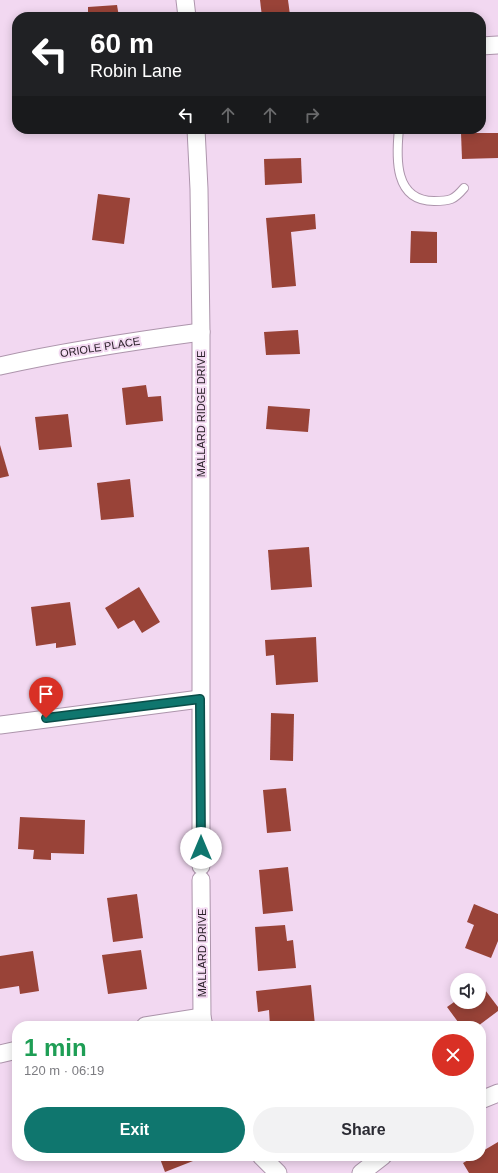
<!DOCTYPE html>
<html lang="en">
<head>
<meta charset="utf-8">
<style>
	body { margin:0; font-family:Helvetica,sans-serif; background:#f2f2f3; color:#2b2b33; height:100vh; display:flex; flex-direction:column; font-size:15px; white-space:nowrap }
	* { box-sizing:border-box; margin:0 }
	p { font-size:13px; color:#7c7c81 }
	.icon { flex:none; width:22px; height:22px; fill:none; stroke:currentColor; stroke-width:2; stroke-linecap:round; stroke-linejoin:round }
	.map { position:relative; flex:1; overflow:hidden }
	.panel { position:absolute; left:12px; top:1021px; width:474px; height:140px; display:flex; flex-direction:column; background:#fff; border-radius:16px; box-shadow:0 2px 10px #0003 }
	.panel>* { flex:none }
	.guide { position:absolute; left:12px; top:12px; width:474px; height:122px; border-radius:16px; box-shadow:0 2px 10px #0003; background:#202124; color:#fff; overflow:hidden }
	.controls { position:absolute; left:450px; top:973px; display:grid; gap:8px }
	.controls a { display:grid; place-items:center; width:36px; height:36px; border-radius:50%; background:#fff; box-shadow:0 2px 10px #0003; font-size:20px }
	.pin { position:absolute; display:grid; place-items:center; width:34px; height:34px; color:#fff; margin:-41px -17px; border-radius:50% 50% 50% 0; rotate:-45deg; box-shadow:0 0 4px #0007 }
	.pin .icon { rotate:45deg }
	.me { position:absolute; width:44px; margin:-22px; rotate:0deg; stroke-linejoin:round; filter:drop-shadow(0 0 3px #0008) }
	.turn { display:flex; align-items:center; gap:14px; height:84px; padding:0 12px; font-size:18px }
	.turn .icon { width:52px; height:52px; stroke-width:2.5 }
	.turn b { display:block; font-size:28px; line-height:34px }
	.lanes { display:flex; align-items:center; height:38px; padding:0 12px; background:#0003; justify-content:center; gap:20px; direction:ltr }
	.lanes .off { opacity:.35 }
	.round { display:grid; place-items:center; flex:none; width:42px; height:42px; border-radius:21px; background:#f2f2f3 }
	.overview { display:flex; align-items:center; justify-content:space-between; height:68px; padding:0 12px }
	h1 { font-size:24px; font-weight:700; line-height:30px; color:#1e9e55 }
	.primary-button { display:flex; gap:8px; margin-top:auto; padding:8px 12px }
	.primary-button a { flex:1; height:46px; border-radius:24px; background:#0f766e; color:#fff; font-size:16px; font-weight:700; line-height:46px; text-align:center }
	.primary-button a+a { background:#f2f2f3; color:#2b2b33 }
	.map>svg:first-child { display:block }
	.building { fill:#994338 }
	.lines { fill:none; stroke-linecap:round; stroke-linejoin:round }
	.lane-casing { stroke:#ad95ac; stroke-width:10 }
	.street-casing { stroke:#ad95ac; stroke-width:19 }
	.lane { stroke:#fff; stroke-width:8 }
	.street { stroke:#fff; stroke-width:17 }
	.route-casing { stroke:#0a4d48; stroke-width:10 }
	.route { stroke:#0f766e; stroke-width:7 }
	.labels { text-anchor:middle; stroke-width:4; stroke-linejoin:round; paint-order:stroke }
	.street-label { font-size:11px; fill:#2b212a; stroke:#f2d8f1 }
</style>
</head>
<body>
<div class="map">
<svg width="498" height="1173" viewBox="0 0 498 1173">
	<rect width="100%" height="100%" fill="#f2d8f1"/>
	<!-- building -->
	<g class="building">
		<polygon points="260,0 288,0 290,15 262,17"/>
		<polygon points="117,5 119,17 88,17 88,7"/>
		<polygon points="93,129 132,129 132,130 93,133"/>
		<polygon points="461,133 498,133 498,158 462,159"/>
		<polygon points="301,158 302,183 265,185 264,159"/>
		<polygon points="98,194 130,198 124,244 92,240"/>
		<polygon points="315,214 316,229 291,232 296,286 272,288 266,218"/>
		<polygon points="411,231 437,232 437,263 410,263"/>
		<polygon points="298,330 300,354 266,355 264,332"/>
		<polygon points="146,385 148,397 161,396 163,421 126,425 122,388"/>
		<polygon points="268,406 310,409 308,432 266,429"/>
		<polygon points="68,414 72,447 39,450 35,417"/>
		<polygon points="0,445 9,476 0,478"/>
		<polygon points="130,479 134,517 101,520 97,483"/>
		<polygon points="309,547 312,587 271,590 268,550"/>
		<polygon points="139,587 160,622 142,633 134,620 118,629 105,608"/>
		<polygon points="70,602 76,645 56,648 56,643 36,646 31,607"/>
		<polygon points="316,637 318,682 276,685 274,655 266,656 265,640"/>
		<polygon points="271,713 294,714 293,761 270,760"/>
		<polygon points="286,788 291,831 267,833 263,790"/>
		<polygon points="20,817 85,820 84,854 51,853 51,860 33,859 34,850 18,849"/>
		<polygon points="288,867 293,911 263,914 259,870"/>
		<polygon points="137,894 143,938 113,942 107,898"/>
		<polygon points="474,904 498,914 498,941 491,958 465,948 474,925 467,922"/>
		<polygon points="285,925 287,941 293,940 296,968 258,971 255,927"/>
		<polygon points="141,950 147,989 108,994 102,955"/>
		<polygon points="33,951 39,991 20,994 19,986 0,989 0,956"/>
		<polygon points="479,982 498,1007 498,1011 478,1026 461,1026 447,1007 457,1000 457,1002 479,1002"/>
		<polygon points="311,985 315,1025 302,1026 270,1026 269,1010 258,1012 256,991"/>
		<polygon points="13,1099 17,1099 17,1120 16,1120"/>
		<polygon points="498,1142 498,1173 469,1173 463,1163 475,1156 481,1156 481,1152"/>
		<polygon points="159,1156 191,1156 193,1161 165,1172"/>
	</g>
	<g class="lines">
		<defs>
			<path id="lane" d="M 399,129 C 396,158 394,201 434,201 C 450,201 454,200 464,188"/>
			<g id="street">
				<polyline points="185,0 187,17"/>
				<polyline points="481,46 498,45"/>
				<polyline points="196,129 199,189 201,332 201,866"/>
				<path d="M 0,366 C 66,351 134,341 201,332"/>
				<polyline points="0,725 200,699"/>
				<polyline points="201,880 202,1017 204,1026"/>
				<polyline points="145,1026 202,1017"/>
				<polyline points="0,1054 17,1050"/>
				<polyline points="481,1100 498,1093"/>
				<polyline points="261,1156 278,1173"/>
				<polyline points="361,1173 383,1156"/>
			</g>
		</defs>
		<!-- lane casing -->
		<use href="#lane" class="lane-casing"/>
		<!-- street casing -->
		<use href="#street" class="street-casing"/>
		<!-- lane -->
		<use href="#lane" class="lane"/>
		<!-- street -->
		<use href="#street" class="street"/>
	</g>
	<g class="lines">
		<defs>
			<polyline id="route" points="46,718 200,699 201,848"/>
		</defs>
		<!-- route casing -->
		<use href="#route" class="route-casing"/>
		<!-- route -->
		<use href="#route" class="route"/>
	</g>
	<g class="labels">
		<!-- street labels -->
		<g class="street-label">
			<text transform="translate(100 347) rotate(-9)" y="4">ORIOLE PLACE</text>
			<text transform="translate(201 414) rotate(-90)" y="4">MALLARD RIDGE DRIVE</text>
			<text transform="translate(202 953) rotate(-90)" y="4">MALLARD DRIVE</text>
		</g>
	</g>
</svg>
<div class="controls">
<a><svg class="icon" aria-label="sound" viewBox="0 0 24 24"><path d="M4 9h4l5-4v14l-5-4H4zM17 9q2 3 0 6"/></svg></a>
</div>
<div class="pin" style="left:46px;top:718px;background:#d93025"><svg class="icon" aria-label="arrive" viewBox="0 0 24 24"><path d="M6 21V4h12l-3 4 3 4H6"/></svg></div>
<svg class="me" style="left:201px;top:848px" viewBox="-20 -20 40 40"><circle r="19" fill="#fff"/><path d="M0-13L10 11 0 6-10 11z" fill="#0f766e"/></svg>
<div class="guide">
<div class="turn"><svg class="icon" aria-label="left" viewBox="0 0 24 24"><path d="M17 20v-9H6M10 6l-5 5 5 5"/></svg><div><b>60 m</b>Robin Lane</div></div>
<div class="lanes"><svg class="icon" aria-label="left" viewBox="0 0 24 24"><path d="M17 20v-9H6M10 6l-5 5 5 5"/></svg><svg class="icon off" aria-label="ahead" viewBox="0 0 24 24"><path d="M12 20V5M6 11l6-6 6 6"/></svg><svg class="icon off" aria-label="ahead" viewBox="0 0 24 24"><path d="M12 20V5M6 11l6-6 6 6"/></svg><svg class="icon off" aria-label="right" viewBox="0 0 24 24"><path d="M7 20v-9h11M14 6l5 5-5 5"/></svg></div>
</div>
<section class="panel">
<div class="overview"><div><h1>1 min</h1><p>120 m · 06:19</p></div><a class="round" style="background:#d93025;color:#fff"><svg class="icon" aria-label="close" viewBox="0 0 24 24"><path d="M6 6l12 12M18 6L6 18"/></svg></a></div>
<div class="primary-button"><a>Exit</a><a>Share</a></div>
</section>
</div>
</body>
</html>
